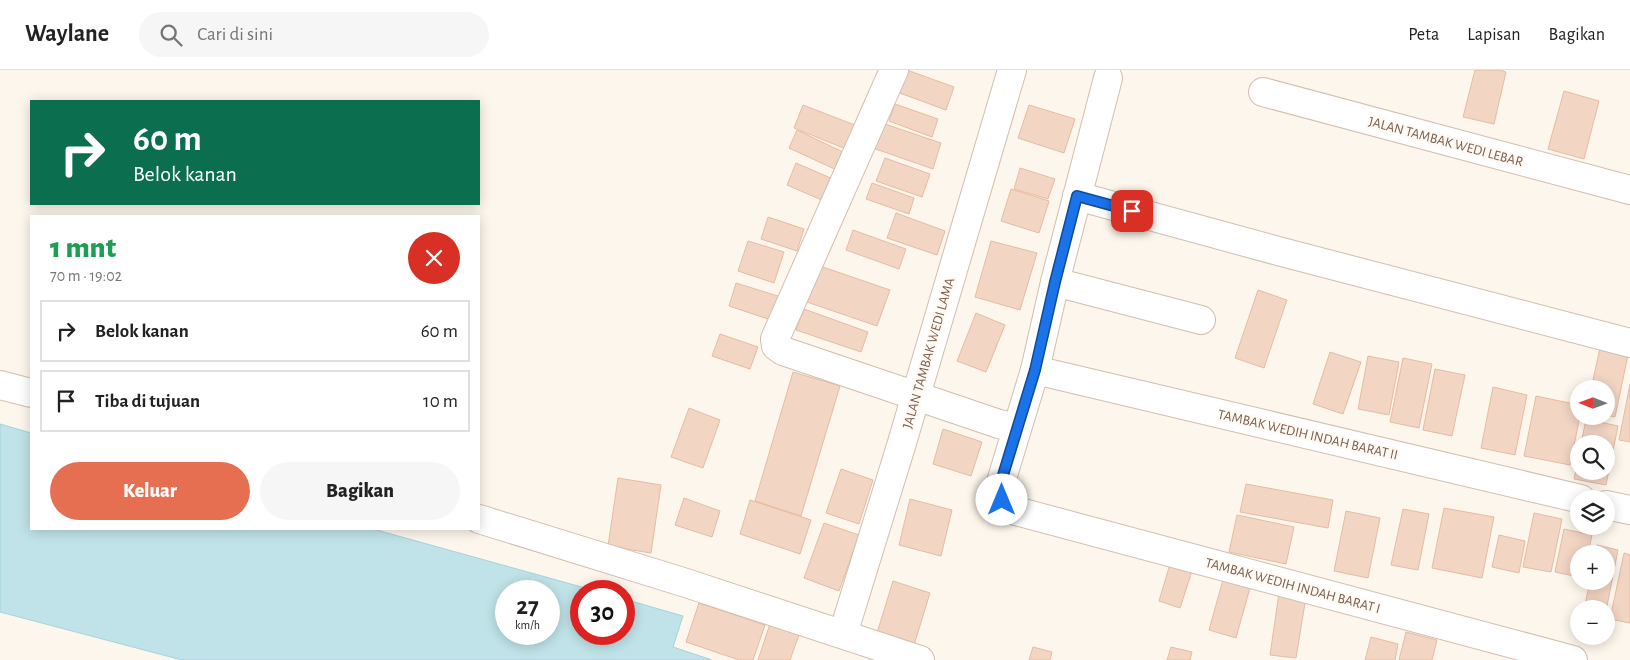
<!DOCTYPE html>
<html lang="id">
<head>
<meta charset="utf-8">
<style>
	body { margin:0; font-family:"Alegreya Sans",sans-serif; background:#f6f6f6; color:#222; height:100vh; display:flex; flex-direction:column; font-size:19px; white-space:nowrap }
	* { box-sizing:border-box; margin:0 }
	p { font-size:16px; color:#767676 }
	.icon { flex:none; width:28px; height:28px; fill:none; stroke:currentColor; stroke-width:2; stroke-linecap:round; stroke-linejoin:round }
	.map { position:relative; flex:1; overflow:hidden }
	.side { position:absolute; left:30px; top:145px; width:450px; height:315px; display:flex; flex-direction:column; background:#fff; border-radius:0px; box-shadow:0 2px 12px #0003 }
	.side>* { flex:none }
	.hud { position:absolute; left:30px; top:30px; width:450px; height:105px; border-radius:0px; box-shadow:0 2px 12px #0003; background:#0b6e4f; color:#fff; overflow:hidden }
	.needle { width:32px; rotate:271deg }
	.fabs { position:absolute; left:1570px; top:310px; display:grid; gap:10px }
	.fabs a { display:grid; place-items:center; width:45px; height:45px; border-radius:50%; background:#fff; box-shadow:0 2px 12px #0003; font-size:25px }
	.speed { position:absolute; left:495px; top:510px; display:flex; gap:10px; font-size:25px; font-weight:700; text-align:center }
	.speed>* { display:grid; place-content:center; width:65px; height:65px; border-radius:50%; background:#fff; box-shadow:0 2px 12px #0003; line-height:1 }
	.speed small { font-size:12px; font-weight:400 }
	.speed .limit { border:8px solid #d22; background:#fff; color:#111 }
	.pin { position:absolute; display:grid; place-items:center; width:42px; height:42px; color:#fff; margin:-21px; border-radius:10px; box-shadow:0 2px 8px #0006 }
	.me { position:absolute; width:55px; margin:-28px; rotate:0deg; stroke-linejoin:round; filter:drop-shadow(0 0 4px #0008) }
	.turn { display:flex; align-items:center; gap:18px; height:105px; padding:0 20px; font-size:22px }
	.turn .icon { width:65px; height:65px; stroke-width:2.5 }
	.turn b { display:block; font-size:35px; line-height:42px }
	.round { display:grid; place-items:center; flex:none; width:52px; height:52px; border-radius:26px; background:#f6f6f6 }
	.overview { display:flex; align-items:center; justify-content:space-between; height:85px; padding:0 20px }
	h1 { font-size:30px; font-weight:800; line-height:38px; color:#1e9e55 }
	.action { display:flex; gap:10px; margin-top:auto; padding:10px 20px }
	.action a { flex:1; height:58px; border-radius:30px; background:#e76f51; color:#fff; font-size:20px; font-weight:800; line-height:58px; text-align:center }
	.action a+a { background:#f6f6f6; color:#222 }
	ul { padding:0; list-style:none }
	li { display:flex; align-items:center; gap:15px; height:62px; margin:0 10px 8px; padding:0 10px; border:2px solid #e0e0e0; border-radius:0px }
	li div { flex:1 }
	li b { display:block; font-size:19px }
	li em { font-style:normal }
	header { display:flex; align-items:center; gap:30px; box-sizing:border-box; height:70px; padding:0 25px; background:#fff; border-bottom:1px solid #e0e0e0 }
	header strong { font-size:24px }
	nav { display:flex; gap:28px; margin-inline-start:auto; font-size:18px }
	.search { width:350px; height:45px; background:#f6f6f6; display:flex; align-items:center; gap:12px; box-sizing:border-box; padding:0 18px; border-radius:28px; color:#767676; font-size:19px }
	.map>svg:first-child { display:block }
	.water { fill:#bfe3e8; stroke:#a5d3da; fill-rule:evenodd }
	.building { fill:#f3d5c3; stroke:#e6bba3 }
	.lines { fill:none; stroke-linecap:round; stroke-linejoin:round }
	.minor-casing { stroke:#d1beb0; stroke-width:30 }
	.minor { stroke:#fff; stroke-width:28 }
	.route-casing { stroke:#114b97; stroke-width:12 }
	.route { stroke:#1a73e8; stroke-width:9 }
	.labels { text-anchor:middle; stroke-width:5; stroke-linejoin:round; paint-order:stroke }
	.street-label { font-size:14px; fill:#7a5c4d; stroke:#fffaf3 }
</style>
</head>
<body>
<header>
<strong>Waylane</strong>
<div class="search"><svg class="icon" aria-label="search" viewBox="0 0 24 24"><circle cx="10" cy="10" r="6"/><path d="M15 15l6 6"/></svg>Cari di sini</div>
<nav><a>Peta</a><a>Lapisan</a><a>Bagikan</a></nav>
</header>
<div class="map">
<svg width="1630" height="590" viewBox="0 0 1630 590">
	<rect width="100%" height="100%" fill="#fdf6ec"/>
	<!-- water -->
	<path class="water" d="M 0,354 L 31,363 L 31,459 L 373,459 L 596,521 L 581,521 L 581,564 L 624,564 L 624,529 L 683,546 L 673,577 L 712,590 L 182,590 L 0,542 ZM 506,521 L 549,521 L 549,564 L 506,564 Z"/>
	<!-- building -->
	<g class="building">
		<polygon points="907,0 954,17 946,40 897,22"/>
		<polygon points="1475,0 1500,0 1506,2 1494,54 1463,47"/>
		<polygon points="1564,21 1599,31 1584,89 1548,79"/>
		<polygon points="895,34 938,49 932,67 889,51"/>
		<polygon points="803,35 860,57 851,81 794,58"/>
		<polygon points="1029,35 1075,49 1064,83 1018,68"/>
		<polygon points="879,52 941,73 933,99 870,77"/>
		<polygon points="797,60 849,85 841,102 789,78"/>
		<polygon points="885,88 930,104 922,127 876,111"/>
		<polygon points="796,93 833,109 824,131 787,115"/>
		<polygon points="1020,98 1055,109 1048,129 1014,119"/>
		<polygon points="872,113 914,128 909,144 866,129"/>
		<polygon points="1011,119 1049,131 1039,163 1001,151"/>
		<polygon points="896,143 945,161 937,185 887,168"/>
		<polygon points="768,147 804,159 797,181 761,169"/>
		<polygon points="853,160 906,179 899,199 846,180"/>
		<polygon points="748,171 784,182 774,213 738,201"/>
		<polygon points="991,171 1037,183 1020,240 975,227"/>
		<polygon points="817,195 890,220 877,256 804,231"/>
		<polygon points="736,213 781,227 774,251 729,236"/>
		<polygon points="1258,220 1287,230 1264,298 1235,288"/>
		<polygon points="804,239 868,262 861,282 796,260"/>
		<polygon points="976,243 1005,255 986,302 957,291"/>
		<polygon points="720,264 758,277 750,299 712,286"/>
		<polygon points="1600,278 1628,285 1615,347 1606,345 1606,319 1591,319"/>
		<polygon points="1330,282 1361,292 1343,344 1313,334"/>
		<polygon points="1368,286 1399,292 1389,345 1358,339"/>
		<polygon points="1403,288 1432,294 1419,358 1390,352"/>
		<polygon points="1435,299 1465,305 1452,366 1423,360"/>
		<polygon points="793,302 840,316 801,446 755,431"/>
		<polygon points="1630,314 1630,372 1619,370"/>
		<polygon points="1493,317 1527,325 1515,385 1481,378"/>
		<polygon points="1536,326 1579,335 1579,346 1580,346 1570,395 1524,386"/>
		<polygon points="689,338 720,350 703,398 671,387"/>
		<polygon points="1586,349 1618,356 1606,415 1574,409 1579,386 1579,401 1606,401 1606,374 1581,374"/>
		<polygon points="943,359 982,372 971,406 933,394"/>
		<polygon points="841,399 873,410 859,454 826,443"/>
		<polygon points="618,408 661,415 651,483 608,476"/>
		<polygon points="1246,414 1333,430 1328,458 1240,442"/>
		<polygon points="684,428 720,441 712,467 675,455"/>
		<polygon points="910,429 952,440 941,486 899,475"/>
		<polygon points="750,430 811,450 800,484 740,464"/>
		<polygon points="1444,438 1494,447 1482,508 1432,498"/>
		<polygon points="1403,439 1429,444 1418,500 1391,495"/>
		<polygon points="1346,441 1380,448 1368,508 1334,501"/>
		<polygon points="1534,443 1562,449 1551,502 1523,497"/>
		<polygon points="1237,445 1294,457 1286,494 1229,482"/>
		<polygon points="824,453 859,465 839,521 804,508"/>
		<polygon points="1564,459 1592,465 1588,484 1579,484 1579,507 1555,502"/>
		<polygon points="1499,465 1525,471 1519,503 1492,497"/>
		<polygon points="1597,475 1618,480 1606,541 1606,539 1584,539 1590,511 1606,511 1606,484 1596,484"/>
		<polygon points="1624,483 1630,485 1630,553 1610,549"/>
		<polygon points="1170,494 1192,501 1180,538 1159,531"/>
		<polygon points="1224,506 1251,514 1236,568 1209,560"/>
		<polygon points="893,511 930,523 914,575 877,563"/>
		<polygon points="1279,523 1306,527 1296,588 1270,585"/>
		<polygon points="699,533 765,555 753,590 739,590 686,572"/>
		<polygon points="770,554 799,565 790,590 758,590"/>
		<polygon points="1406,562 1437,570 1432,590 1399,590"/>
		<polygon points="1371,567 1398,574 1395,590 1365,590"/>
		<polygon points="1033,577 1052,582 1050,590 1029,590"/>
		<polygon points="1171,577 1192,582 1190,590 1167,590"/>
	</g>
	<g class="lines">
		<defs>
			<g id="minor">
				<polyline points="894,0 775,269 776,276 783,281 999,354 1016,358"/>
				<polyline points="1108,8 1055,212 1035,300 1000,415 1002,430 1012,440 1573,590"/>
				<polyline points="1263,22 1630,120"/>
				<polyline points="1077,126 1278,181 1630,273"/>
				<polyline points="1055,212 1201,250"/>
				<polyline points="1035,300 1581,429"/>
				<polyline points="0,315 31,323"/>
				<polyline points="1606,435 1630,440"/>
				<polyline points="479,449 686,513 920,590"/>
				<polyline points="843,564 901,376 1012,0"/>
			</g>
		</defs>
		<!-- minor casing -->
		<use href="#minor" class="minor-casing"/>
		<!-- minor -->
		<use href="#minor" class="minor"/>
	</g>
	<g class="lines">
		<defs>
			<polyline id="route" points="1002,430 1000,415 1035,300 1055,212 1077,126 1132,141"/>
		</defs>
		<!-- route casing -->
		<use href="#route" class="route-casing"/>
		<!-- route -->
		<use href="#route" class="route"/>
	</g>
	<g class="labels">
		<!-- street labels -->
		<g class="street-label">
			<text transform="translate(1446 71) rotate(15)" y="5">JALAN TAMBAK WEDI LEBAR</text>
			<text transform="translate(928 283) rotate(-74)" y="5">JALAN TAMBAK WEDI LAMA</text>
			<text transform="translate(1308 364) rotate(13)" y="5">TAMBAK WEDIH INDAH BARAT II</text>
			<text transform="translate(1293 515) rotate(15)" y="5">TAMBAK WEDIH INDAH BARAT I</text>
		</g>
	</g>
</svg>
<div class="fabs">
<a><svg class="needle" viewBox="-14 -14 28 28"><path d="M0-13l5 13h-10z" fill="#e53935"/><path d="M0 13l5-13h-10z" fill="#767676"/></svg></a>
<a><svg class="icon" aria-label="search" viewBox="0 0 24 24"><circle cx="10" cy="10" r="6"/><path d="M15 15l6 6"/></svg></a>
<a><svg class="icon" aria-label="layers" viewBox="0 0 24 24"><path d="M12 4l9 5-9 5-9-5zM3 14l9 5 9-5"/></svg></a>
<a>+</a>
<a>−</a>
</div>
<div class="speed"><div>27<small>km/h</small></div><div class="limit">30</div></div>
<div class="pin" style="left:1132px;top:141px;background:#d93025"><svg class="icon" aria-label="arrive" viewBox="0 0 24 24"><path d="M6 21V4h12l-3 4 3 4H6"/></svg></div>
<svg class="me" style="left:1002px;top:430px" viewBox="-20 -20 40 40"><circle r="19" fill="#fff"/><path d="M0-13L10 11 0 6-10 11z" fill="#1a73e8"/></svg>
<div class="hud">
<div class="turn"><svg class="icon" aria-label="right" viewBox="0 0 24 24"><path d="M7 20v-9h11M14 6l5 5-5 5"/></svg><div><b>60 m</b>Belok kanan</div></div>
</div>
<section class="side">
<div class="overview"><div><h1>1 mnt</h1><p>70 m · 19:02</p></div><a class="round" style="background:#d93025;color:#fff"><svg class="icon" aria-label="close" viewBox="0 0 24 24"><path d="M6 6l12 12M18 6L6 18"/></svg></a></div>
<ul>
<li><svg class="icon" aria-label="right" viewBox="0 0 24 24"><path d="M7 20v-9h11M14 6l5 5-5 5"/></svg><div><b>Belok kanan</b></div><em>60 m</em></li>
<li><svg class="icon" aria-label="arrive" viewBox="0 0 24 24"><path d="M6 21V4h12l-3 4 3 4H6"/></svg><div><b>Tiba di tujuan</b></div><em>10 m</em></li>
</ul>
<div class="action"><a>Keluar</a><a>Bagikan</a></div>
</section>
</div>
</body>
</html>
